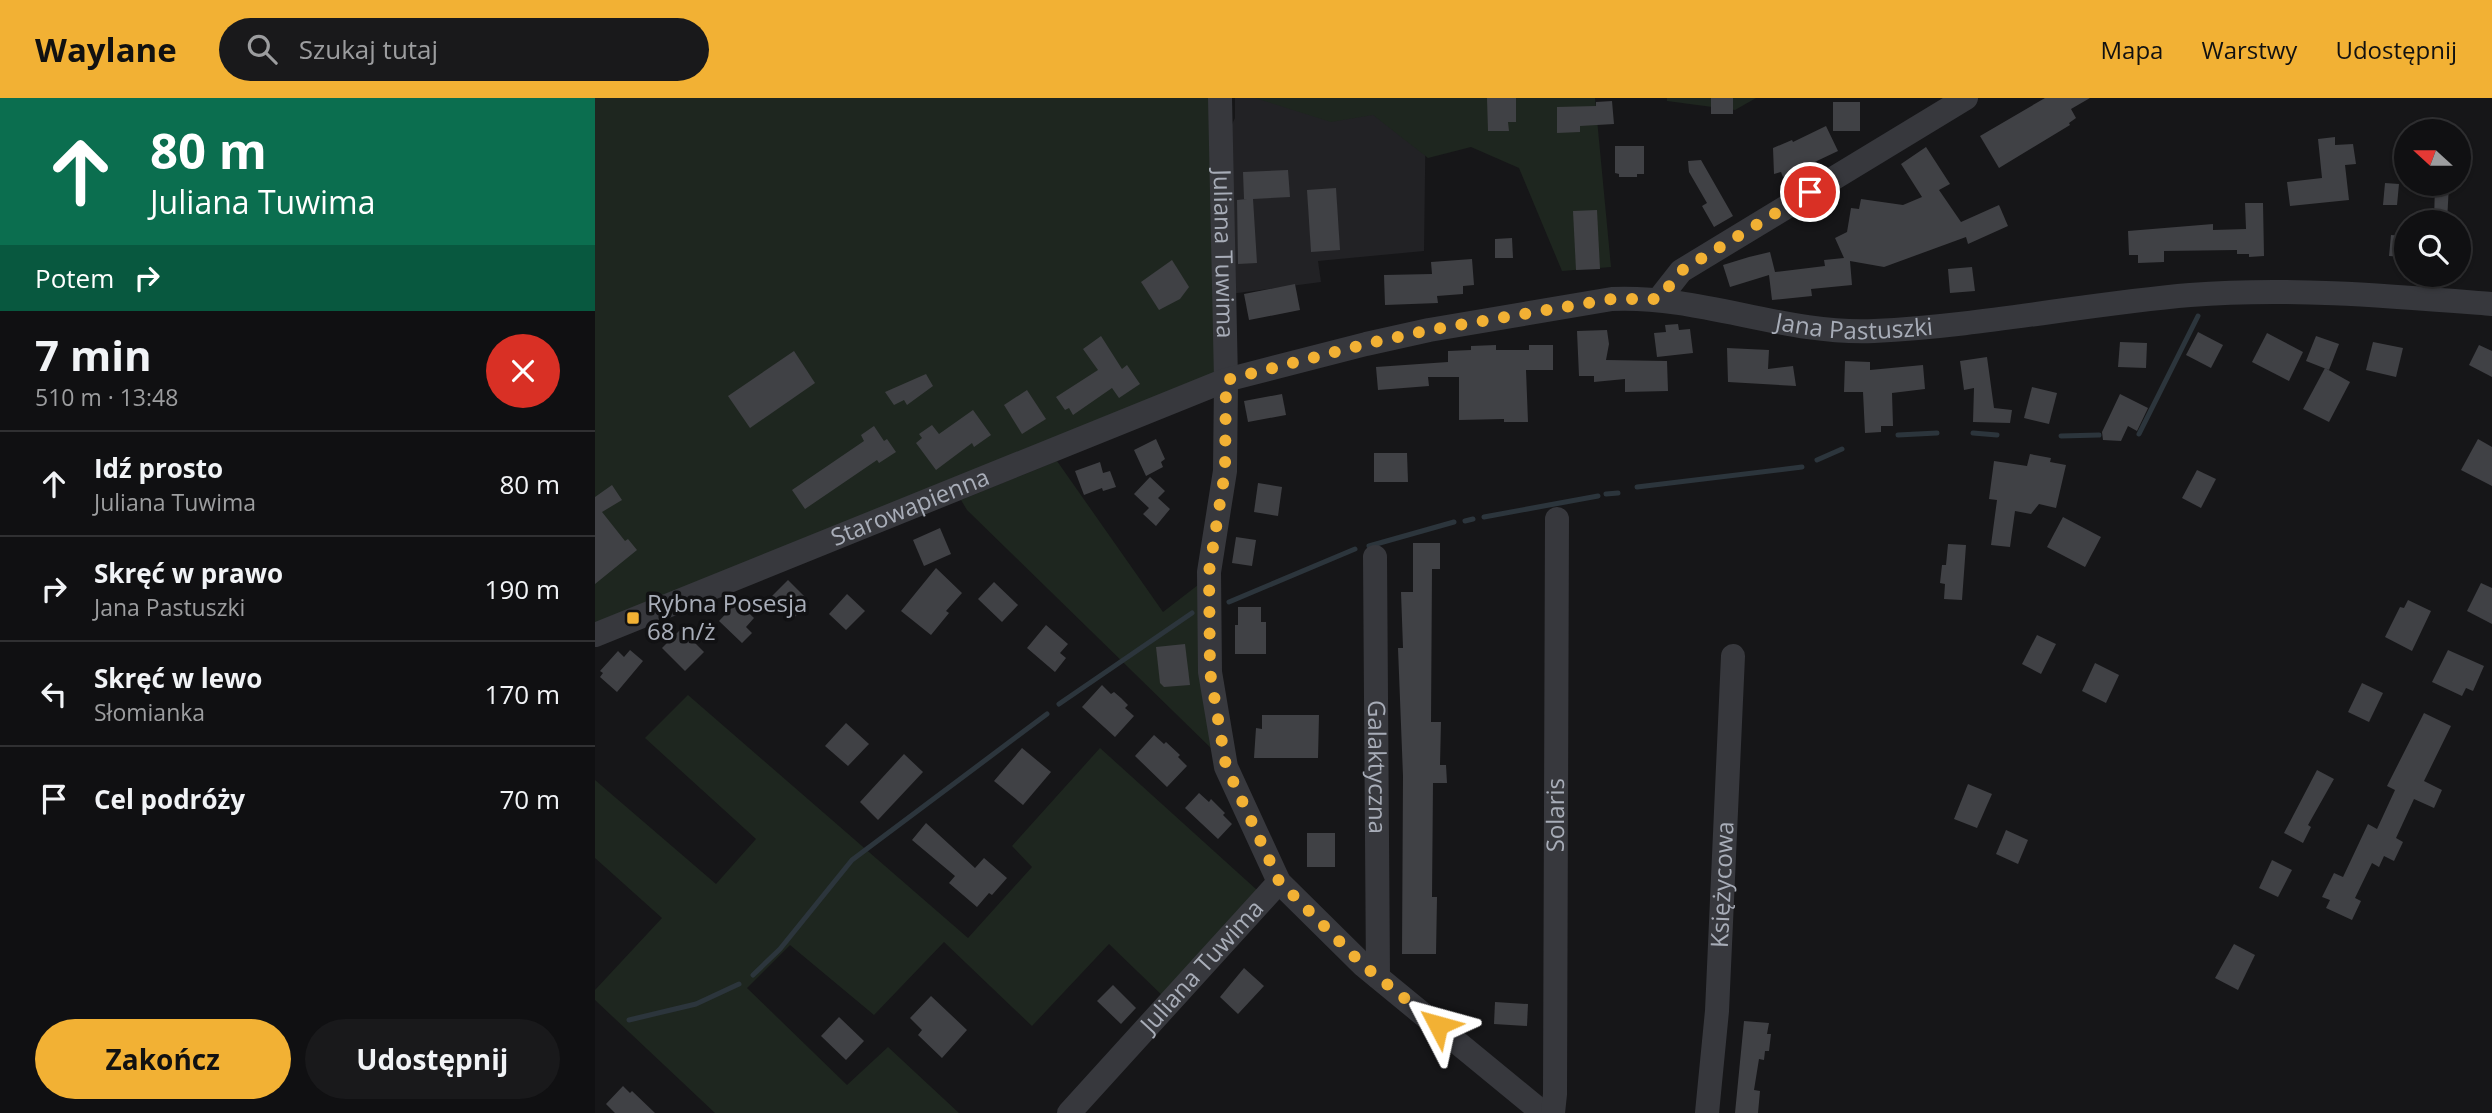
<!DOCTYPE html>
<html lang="pl">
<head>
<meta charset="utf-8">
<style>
	body { margin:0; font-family:"Open Sans",sans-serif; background:#19191b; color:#f1f3f6; height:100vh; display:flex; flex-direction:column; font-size:26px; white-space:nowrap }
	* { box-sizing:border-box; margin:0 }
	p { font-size:23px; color:#9c9d9f }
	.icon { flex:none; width:38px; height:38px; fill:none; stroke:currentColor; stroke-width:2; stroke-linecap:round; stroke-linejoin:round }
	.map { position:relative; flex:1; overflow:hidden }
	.side { display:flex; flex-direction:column; background:#101012; width:595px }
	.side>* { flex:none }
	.banner { background:#0b6e4f; color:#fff; overflow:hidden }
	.needle { width:46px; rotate:291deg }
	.buttons { position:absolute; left:1799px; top:21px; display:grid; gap:14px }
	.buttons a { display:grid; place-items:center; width:77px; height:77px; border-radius:50%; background:#101012; box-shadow:0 2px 5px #0004,0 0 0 2px #303032; font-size:35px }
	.pin { position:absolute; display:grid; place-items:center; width:60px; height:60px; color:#fff; margin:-30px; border:4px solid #fff; border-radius:50%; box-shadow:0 2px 7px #0007 }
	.me { position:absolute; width:77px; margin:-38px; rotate:309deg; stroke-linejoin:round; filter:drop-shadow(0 0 5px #0008) }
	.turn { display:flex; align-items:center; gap:24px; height:147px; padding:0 35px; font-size:32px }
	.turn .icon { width:91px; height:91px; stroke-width:2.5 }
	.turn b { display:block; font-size:49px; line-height:60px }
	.then { display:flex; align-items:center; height:66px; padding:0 35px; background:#0003; gap:14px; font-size:26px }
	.round { display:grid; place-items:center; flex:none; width:74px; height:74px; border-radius:37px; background:#19191b }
	.overview { display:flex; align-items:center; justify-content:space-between; height:119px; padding:0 35px }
	h1 { font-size:42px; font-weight:700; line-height:52px }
	.action { display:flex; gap:14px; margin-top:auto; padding:14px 35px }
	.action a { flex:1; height:80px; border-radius:42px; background:#f2b134; color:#111; font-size:28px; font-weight:700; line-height:80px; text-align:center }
	.action a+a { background:#19191b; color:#f1f3f6 }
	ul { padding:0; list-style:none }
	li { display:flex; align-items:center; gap:21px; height:105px; padding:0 35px; border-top:2px solid #303032 }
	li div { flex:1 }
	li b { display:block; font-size:26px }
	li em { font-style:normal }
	header { display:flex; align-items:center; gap:42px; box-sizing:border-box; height:98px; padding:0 35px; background:#f2b134; color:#111 }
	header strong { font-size:33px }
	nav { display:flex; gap:38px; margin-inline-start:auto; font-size:24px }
	.search { width:490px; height:63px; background:#19191b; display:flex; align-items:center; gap:18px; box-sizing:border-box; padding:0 24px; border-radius:38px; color:#9c9d9f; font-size:26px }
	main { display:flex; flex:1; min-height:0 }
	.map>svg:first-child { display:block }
	.built { fill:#222225 }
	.green { fill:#1e261f }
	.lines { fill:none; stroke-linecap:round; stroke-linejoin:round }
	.stream { stroke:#2c353c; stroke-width:5 }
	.building { fill:#404145 }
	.minor { stroke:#37383d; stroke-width:24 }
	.route { stroke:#f2b134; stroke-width:12; stroke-dasharray:0 21.6 }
	.poi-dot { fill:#f2b134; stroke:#111113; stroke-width:2.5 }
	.labels { text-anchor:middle; stroke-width:7; stroke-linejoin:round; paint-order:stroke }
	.street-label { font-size:24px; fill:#a8adb8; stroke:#111113 }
	.poi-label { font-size:24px; fill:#a8adb8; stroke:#111113; text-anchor:start }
</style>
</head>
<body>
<header>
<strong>Waylane</strong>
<div class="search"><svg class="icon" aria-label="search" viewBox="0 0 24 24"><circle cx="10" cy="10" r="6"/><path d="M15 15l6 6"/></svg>Szukaj tutaj</div>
<nav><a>Mapa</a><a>Warstwy</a><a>Udostępnij</a></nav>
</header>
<main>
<section class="side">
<div class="banner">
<div class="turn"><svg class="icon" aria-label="ahead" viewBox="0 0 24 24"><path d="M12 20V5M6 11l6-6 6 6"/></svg><div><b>80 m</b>Juliana Tuwima</div></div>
<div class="then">Potem<svg class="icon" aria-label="right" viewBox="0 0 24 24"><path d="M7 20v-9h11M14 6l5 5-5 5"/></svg></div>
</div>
<div class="overview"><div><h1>7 min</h1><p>510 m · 13:48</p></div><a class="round" style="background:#d93025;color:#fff"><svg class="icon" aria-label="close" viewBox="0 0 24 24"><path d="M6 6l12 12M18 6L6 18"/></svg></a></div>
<ul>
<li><svg class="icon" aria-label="ahead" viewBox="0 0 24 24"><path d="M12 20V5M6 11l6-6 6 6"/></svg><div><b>Idź prosto</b><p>Juliana Tuwima</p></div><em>80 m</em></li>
<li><svg class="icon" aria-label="right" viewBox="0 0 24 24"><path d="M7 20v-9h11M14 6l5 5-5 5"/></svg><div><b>Skręć w prawo</b><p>Jana Pastuszki</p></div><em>190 m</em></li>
<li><svg class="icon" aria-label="left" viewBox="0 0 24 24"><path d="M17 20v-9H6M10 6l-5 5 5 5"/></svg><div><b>Skręć w lewo</b><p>Słomianka</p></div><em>170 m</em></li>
<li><svg class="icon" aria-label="arrive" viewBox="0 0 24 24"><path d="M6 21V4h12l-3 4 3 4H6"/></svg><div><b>Cel podróży</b></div><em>70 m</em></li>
</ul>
<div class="action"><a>Zakończ</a><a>Udostępnij</a></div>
</section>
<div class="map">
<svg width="1897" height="1015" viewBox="0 0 1897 1015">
	<rect width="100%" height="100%" fill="#161618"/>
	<!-- built -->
	<polygon class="built" points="640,0 831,0 829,153 723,163 726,184 635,196 631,39 640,20"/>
	<!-- green -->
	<g class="green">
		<polygon points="0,0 629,0 635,281 0,531"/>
		<polygon points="660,0 1000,0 1016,169 967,173 924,70 876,49 833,60 778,17 736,24"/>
		<polygon points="1072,0 1161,0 1140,12 1072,3"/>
		<polygon points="462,363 568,514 603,487 620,654 372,412 366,402"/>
		<polygon points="93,597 373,840 437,769 417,748 505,650 662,792 571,901 514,846 437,928 349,844 279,917 195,847 152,890 252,987 293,949 364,1015 120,1015 0,902 0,892 67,820 0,760 0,682 121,786 161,741 50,640"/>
	</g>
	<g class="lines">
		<!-- stream -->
		<g class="stream">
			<polyline points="1378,335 1402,337"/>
			<polyline points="1544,336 1603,218"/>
			<polyline points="1303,337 1342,335"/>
			<polyline points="1466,338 1504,337"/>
			<polyline points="1222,362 1247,351"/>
			<polyline points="1042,389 1207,369"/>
			<polyline points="1011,396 1023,395"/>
			<polyline points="889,419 1003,398"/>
			<polyline points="870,423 878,421"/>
			<polyline points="774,448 859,424"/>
			<polyline points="634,504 760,451"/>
			<polyline points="464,606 597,515"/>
			<polyline points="158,877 185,851 257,762 452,616"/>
			<polyline points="34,922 101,906 144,886"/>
		</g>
	</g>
	<!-- building -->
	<g class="building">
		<polygon points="892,0 921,0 921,24 913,24 914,33 893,33"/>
		<rect x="1116" y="0" width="22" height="16"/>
		<polygon points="1450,0 1495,0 1476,11 1481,20 1474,25 1475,27 1404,70 1385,38"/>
		<polygon points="1017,3 1019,26 985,28 985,34 962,35 962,9 1001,8 1001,4"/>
		<rect x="1238" y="4" width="27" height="29"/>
		<polygon points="1231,28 1243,53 1188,79 1186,74 1179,76 1178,50 1197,42 1198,44"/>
		<polygon points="1740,39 1740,47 1758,46 1761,66 1750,67 1754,102 1695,108 1692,84 1727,80 1723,41"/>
		<polygon points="1020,48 1049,48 1049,76 1042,76 1042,79 1024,79 1024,76 1020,75"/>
		<polygon points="1331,49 1355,86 1344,92 1366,124 1404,107 1413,128 1373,146 1371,139 1289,169 1255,163 1257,187 1216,191 1217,198 1177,202 1174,177 1135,189 1128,167 1154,159 1175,154 1180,174 1230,168 1229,162 1249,160 1240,140 1252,134 1256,110 1264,111 1266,101 1308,107 1327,99 1306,66"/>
		<polygon points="1106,62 1138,118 1119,129 1107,108 1112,105 1094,74 1093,63"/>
		<polygon points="693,72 695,99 658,101 662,165 643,166 642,102 652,101 649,101 648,74"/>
		<polygon points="1790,85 1804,86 1802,107 1788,107"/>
		<polygon points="1840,86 1854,86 1852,124 1839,124"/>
		<polygon points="741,90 745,152 716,154 712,92"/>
		<polygon points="1650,105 1668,105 1669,158 1654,159 1654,156 1642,156 1642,152 1569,153 1569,164 1543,165 1543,157 1534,157 1533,133 1618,126 1618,132 1651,131"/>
		<polygon points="1002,112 1005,171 981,172 978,113"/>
		<polygon points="1796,137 1811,138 1811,159 1794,158"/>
		<polygon points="917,140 918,160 900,160 900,141"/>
		<polygon points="877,161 879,187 868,188 868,196 842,198 843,205 790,207 789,177 837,176 836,164"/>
		<polygon points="577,162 594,189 585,201 564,212 546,184"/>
		<polygon points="1377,169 1380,193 1355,195 1353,171"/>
		<polygon points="700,186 705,212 654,222 649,196"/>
		<polygon points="1083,226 1084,232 1095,231 1098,255 1062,259 1059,235 1071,234 1070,227"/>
		<polygon points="1012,232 1014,246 1011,262 1072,263 1073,293 1030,294 1030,281 999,284 999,278 984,278 982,233"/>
		<polygon points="1603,234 1628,247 1616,270 1591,257"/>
		<polygon points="1672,235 1708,254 1694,283 1657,264"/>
		<polygon points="506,238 527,271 532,267 545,286 524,300 517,290 478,317 474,310 470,312 461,299 503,272 488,251"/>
		<polygon points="1721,238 1744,246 1734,272 1711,263"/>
		<polygon points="1525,244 1552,245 1551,270 1523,269"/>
		<polygon points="1778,244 1808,250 1801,279 1771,272"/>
		<polygon points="901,247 901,252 934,252 934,247 958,247 958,272 931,272 933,324 909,324 909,321 864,322 864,279 833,279 834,288 783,292 781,269 853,264 853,253 876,252 876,248"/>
		<polygon points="1884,247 1897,253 1897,279 1874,267"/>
		<polygon points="1132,250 1174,252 1173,271 1198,268 1201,288 1133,284"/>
		<polygon points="199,253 220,285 155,330 133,298"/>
		<polygon points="1392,259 1399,310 1417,312 1415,325 1378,324 1379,290 1369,292 1365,263"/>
		<polygon points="1250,263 1275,264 1275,272 1328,267 1330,291 1297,295 1298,328 1286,328 1286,334 1270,335 1268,294 1249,294"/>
		<polygon points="1730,270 1755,284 1734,324 1708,311"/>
		<polygon points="331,276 338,288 312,307 309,302 299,307 290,294"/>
		<polygon points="1437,289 1462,295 1454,326 1429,320"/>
		<polygon points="432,292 451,321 427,336 409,307"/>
		<polygon points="687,296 691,317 653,324 649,303"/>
		<polygon points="1525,296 1553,310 1542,333 1533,328 1526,343 1508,342 1507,334"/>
		<polygon points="378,312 396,337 379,349 377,345 341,372 321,345 327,340 324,336 337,327 344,336"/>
		<polygon points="279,328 289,343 292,341 301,354 284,365 282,362 210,411 197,392 269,343 266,337"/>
		<polygon points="561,341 570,361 566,364 568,369 551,378 539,352"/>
		<polygon points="1883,341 1897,349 1897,388 1866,372"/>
		<polygon points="779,355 812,355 813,384 779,384"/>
		<polygon points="1435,356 1456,360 1455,364 1471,367 1461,410 1444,406 1436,416 1420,413 1415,449 1396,447 1402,402 1394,401 1399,363 1432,368"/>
		<polygon points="505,364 508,375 515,373 521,389 508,393 507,390 489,397 480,373"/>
		<polygon points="1602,372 1621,381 1606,410 1587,400"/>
		<polygon points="555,379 570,393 563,400 575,411 561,428 548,416 554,410 539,396"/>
		<polygon points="663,385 687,389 683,418 659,414"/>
		<polygon points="17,387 27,402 7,414 30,443 33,441 42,452 0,486 0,399"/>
		<polygon points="1468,419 1506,439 1490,469 1452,449"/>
		<polygon points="345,430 356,456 329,468 318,442"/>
		<polygon points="641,439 661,442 657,468 637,465"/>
		<polygon points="818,445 845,445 845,471 837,471 836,624 846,624 845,667 851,667 852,685 838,685 837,799 842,799 841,856 807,856 808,678 803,550 808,550 806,494 818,494"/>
		<polygon points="1353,446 1371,447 1367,502 1349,501 1350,486 1345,485 1347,467 1351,467"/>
		<polygon points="341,470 367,495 351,513 354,515 336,537 306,513"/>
		<polygon points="193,482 210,499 202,508 206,512 197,522 175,500"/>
		<polygon points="399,484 423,507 407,524 383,501"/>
		<polygon points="1886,485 1897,490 1897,526 1872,513"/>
		<polygon points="252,496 270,513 251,532 234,516"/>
		<polygon points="1813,502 1836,513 1817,553 1790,539 1805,509 1809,510"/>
		<polygon points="142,504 159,520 151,529 157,535 147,545 124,523"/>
		<polygon points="643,509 666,509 666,524 671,524 671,556 640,556 640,527 643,527"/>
		<polygon points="451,527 473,546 465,555 471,560 460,574 432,550"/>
		<polygon points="86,531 109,554 90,573 67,550"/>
		<polygon points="1442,537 1461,546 1446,576 1427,566"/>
		<polygon points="590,546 595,587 569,589 565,585 561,549"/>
		<polygon points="35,552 48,563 22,594 5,579 8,575 5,573 23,553 29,559"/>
		<polygon points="1853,552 1889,568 1878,593 1871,590 1867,598 1837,584"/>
		<polygon points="1500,565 1524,577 1511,605 1487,593"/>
		<polygon points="1767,585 1788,595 1774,624 1753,614"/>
		<polygon points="507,587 516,596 519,594 526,600 533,607 530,610 539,618 520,639 487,609"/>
		<polygon points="1829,615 1856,628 1829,683 1847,692 1839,710 1819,701 1801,740 1808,744 1799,763 1789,758 1784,769 1777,765 1760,800 1766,803 1757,822 1731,810 1735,802 1727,799 1739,775 1748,779 1773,726 1782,731 1800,692 1792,688"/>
		<polygon points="667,617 724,617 723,660 659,660 661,630 667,631"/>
		<polygon points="251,625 274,646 253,668 230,648"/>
		<polygon points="559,637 569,646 571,644 585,657 583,659 592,668 572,689 540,658"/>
		<polygon points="427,650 456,674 428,707 399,683"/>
		<polygon points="309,656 328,674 283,722 265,704"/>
		<polygon points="1722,672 1739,681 1713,727 1716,729 1708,745 1689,735"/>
		<polygon points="1373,686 1397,696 1382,730 1359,721"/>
		<polygon points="604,695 614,704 616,701 630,715 628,717 637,726 623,741 590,710"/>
		<polygon points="331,725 380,770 389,760 412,780 397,797 394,795 382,809 354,785 360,778 317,742"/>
		<polygon points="1411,732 1433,742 1423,766 1401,756"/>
		<rect x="712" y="735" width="28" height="34"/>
		<polygon points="1677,762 1697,772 1683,799 1664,790"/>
		<polygon points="1639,846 1660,857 1643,892 1620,880"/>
		<polygon points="649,870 669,888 643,916 625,899"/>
		<polygon points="518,887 541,910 526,926 502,903"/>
		<polygon points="336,898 372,932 347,960 323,937 327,932 315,920"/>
		<polygon points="900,904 933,906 932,928 899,926"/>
		<polygon points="244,919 269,943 251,962 226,938"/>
		<polygon points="1149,923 1174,925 1172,936 1176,936 1174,953 1170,953 1169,962 1164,961 1159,992 1165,993 1163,1015 1140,1015"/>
		<polygon points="28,988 35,995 37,993 60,1015 20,1015 11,1006"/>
	</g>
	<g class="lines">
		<!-- minor -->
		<g class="minor">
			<path id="s1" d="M 625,0 L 631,282 L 630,373 L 614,474 L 615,574 L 631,669 L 684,784 L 768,867 L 948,1015"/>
			<polyline points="1064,201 1086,173 1371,0"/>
			<path id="s2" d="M 780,459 L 783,879"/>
			<path id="s3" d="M 0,537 L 631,282 L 771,246 L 834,232 L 1017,201 C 1106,197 1190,237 1279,233 C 1385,228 1490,206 1595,197 C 1695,189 1797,198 1897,206"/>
			<path id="s4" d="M 474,1015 L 684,784"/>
			<path id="s5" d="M 958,1015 L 960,996 L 962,421"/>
			<path id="s6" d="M 1112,1015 L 1122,913 L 1138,558"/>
		</g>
	</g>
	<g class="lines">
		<!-- route -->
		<polyline class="route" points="843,927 768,867 684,783 631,668 615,574 614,474 630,373 631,282 771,246 834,232 1017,201 1064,201 1086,173 1215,94"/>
	</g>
	<!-- markers -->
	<rect class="poi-dot" x="31" y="513" width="14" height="14" rx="3.5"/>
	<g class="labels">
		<!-- street labels -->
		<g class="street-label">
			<text dy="8" stroke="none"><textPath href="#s1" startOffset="156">Juliana Tuwima</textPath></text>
			<text dy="8" stroke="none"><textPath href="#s3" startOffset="1320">Jana Pastuszki</textPath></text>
			<text dy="8" stroke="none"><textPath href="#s3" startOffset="340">Starowapienna</textPath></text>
			<text dy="8" stroke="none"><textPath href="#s2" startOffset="210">Galaktyczna</textPath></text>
			<text dy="8" stroke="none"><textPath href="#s5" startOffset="298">Solaris</textPath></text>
			<text dy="8" stroke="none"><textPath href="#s6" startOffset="229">Księżycowa</textPath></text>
			<text dy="8" stroke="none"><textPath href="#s4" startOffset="198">Juliana Tuwima</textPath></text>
		</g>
		<!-- poi labels -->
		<g class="poi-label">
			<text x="52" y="514">Rybna Posesja<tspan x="52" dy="28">68 n/ż</tspan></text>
		</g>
	</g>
</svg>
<div class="buttons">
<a><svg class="needle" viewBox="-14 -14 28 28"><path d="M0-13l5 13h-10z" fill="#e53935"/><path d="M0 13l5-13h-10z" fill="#9c9d9f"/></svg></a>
<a><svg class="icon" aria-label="search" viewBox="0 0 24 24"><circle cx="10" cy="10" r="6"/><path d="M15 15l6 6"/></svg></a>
</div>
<div class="pin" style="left:1215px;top:94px;background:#d93025"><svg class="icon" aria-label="arrive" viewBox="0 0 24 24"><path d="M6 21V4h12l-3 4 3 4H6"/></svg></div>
<svg class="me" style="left:843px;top:927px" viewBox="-20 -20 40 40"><path d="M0-17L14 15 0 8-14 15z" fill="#f2b134" stroke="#fff" stroke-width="4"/></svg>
</div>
</main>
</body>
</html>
